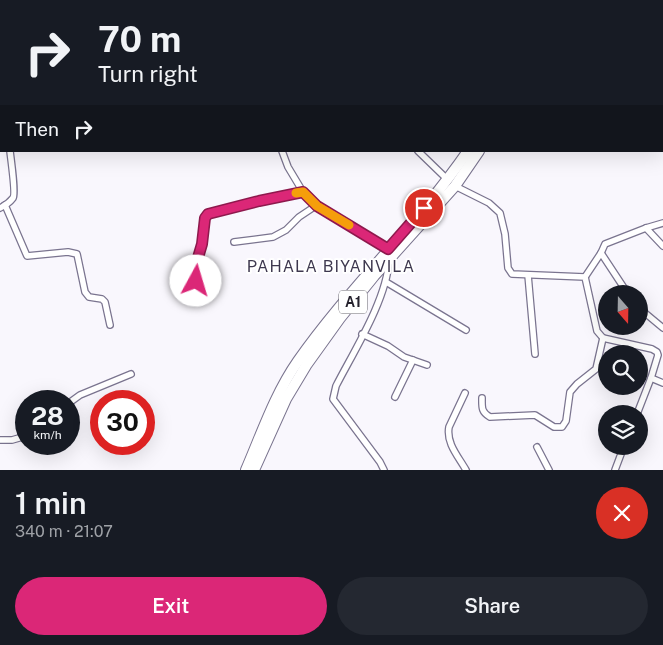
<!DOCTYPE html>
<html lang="en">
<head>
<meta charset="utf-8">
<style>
	body { margin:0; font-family:"Public Sans",sans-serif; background:#242831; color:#f1f3f6; height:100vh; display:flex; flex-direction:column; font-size:19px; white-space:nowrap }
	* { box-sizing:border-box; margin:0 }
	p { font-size:16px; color:#9ea1a6 }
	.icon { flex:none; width:28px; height:28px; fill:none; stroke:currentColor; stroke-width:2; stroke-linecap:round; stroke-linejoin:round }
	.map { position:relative; height:470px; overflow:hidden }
	.sheet { display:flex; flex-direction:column; background:#171b24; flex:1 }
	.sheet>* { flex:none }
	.banner { position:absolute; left:0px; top:0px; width:664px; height:152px; box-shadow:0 5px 20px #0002; background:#171b24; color:#f1f3f6; overflow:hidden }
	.needle { width:32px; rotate:160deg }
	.controls { position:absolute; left:598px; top:285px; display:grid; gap:10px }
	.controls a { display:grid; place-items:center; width:50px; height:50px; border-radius:50%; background:#171b24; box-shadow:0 5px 20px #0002; font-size:25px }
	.speed { position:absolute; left:15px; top:390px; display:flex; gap:10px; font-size:25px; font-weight:700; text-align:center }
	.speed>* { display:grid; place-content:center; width:65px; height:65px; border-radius:50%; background:#171b24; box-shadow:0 5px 20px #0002; line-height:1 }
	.speed small { font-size:12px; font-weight:400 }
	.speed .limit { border:8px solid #d22; background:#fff; color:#111 }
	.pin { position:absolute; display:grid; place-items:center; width:42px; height:42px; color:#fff; margin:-21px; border:2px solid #fff; border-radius:50%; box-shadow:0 1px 5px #0007 }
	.me { position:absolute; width:55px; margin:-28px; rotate:6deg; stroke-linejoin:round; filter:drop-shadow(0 0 4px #0008) }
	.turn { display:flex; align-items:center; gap:18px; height:105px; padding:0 15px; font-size:22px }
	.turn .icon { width:65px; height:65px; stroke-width:2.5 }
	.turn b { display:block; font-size:35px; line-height:42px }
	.then { display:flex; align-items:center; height:48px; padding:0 15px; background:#0003; gap:10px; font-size:19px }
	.round { display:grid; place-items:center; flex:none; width:52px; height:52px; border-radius:26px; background:#242831 }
	.head { display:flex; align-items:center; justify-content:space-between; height:85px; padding:0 15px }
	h1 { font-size:30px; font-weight:600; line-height:38px }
	.cta { display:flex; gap:10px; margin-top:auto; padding:10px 15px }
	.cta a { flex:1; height:58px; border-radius:30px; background:#db2777; color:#fff; font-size:20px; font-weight:600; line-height:58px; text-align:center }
	.cta a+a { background:#242831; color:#f1f3f6 }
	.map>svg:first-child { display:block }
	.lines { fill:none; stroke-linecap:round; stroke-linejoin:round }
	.street-casing { stroke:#7a748f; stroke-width:8 }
	.highway-casing { stroke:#7a748f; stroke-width:12 }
	.street { stroke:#fff; stroke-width:5.5 }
	.highway { stroke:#fff; stroke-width:10 }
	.route-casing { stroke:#8e194d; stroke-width:12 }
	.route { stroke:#db2777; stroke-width:9 }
	.slow { stroke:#f59e0b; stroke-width:9 }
	.labels { text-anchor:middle; stroke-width:4; stroke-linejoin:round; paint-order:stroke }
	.shield { fill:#fff; stroke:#66646c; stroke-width:1 }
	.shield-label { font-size:14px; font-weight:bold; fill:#25222d }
	.neighbourhood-label { font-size:16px; letter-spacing:1px; fill:#3e384f; stroke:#fff }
</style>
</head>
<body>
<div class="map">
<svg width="663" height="470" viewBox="0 0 663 470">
	<rect width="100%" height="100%" fill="#f9f7fd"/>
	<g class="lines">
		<defs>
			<g id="street">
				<polyline points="13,0 13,1"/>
				<polyline points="143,0 143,1"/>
				<polyline points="442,0 445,1"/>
				<polyline points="516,0 518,1"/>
				<polyline points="488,1 489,0"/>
				<polyline points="0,139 1,139"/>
				<polyline points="282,151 288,167 303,192 317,205 389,250"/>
				<polyline points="418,151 448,180"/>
				<polyline points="455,186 489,203 500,213 505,234 508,268 512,274 585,277 597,331 603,338 652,349 657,352 658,355 651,378 663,383"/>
				<polyline points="5,205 27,256 68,252 77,254 85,292 89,297 102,299 105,302 110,325"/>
				<path d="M 0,208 C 4,206 10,202 13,198 C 16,194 11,160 10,151"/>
				<polyline points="646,228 663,246"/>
				<polyline points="234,242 273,237 286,230 299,217 317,205"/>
				<polyline points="601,253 628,294"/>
				<polyline points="528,275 535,354"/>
				<polyline points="585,277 601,253 605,244 646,228 663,223"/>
				<polyline points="386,282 466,330"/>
				<polyline points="195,301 197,261 202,244 205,218 207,214 259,201 303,192"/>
				<polyline points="639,308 663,328"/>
				<polyline points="362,334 388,346 404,357 427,365"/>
				<path d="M 465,393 L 449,427 C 446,443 458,456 466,470"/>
				<polyline points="395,397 413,360"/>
				<path d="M 482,398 C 482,407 481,412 490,417 L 535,415 L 554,427 L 562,427 L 566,421 L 570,392 L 577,384 L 596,369 L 603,338"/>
				<polyline points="69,403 80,395 131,374"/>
				<polyline points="637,414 651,378"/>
				<polyline points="0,440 12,440 26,436"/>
				<polyline points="537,447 549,470"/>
				<path d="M 384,470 L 380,462 L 333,399 L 336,386 C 354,351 387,299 389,260"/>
				<polyline points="615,470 624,446"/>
			</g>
			<g id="highway">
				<polyline points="543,1 544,0"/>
				<polyline points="554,1 555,0"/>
				<path d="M 246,470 C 262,433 275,394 298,361 C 350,287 417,225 468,151"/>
				<polyline points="254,470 286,399 307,364 340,318 374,276 455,186 479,151"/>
			</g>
		</defs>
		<!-- street casing -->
		<use href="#street" class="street-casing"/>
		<!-- highway casing -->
		<use href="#highway" class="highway-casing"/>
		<!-- street -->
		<use href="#street" class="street"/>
		<!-- highway -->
		<use href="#highway" class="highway"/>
	</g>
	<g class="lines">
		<defs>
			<polyline id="route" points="196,281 197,261 202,244 205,218 208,214 259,201 303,192 317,206 388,249 424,208"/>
		</defs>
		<!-- route casing -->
		<use href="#route" class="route-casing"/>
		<!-- route -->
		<use href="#route" class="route"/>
		<!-- slow -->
		<polyline class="slow" points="296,193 303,192 317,206 349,225"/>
	</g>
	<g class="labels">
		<!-- shield labels -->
		<rect class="shield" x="339" y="290.5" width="28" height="23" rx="4"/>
		<g class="shield-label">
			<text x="353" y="307">A1</text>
		</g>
		<!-- neighbourhood labels -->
		<g class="neighbourhood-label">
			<text x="331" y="272">PAHALA BIYANVILA</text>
		</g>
	</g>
</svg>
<div class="controls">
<a><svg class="needle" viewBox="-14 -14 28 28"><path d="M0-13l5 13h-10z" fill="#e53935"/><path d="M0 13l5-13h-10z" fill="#9ea1a6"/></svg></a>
<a><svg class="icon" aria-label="search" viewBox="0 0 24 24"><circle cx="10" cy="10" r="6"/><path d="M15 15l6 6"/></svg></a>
<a><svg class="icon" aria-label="layers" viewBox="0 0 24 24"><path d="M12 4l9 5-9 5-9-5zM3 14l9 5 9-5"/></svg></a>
</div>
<div class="speed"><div>28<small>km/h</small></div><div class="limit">30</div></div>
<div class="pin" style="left:424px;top:208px;background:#d93025"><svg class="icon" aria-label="arrive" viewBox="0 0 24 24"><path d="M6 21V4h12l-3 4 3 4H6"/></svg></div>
<svg class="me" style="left:196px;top:281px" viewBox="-20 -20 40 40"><circle r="19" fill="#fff"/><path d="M0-13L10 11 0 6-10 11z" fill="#db2777"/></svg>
<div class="banner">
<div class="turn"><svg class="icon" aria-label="right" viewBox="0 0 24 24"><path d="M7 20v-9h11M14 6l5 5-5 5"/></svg><div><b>70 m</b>Turn right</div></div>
<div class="then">Then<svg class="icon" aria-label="right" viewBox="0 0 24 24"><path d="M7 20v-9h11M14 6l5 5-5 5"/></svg></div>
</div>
</div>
<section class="sheet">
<div class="head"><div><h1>1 min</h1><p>340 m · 21:07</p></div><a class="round" style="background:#d93025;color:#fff"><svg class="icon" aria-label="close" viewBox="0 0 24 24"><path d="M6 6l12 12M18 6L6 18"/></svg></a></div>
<div class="cta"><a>Exit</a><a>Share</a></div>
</section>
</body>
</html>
